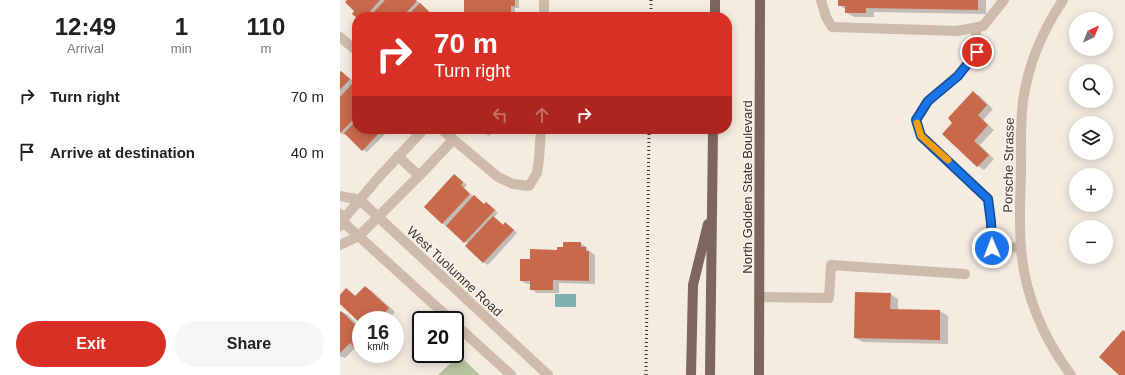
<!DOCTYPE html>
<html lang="en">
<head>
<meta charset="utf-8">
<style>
	body { margin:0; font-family:Helvetica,sans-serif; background:#f6f6f6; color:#202124; height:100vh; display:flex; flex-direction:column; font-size:15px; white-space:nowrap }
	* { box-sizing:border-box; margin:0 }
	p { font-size:13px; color:#757577 }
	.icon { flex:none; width:22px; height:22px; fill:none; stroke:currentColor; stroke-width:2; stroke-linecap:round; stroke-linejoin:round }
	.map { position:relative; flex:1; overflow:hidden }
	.side { display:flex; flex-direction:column; background:#fff; width:340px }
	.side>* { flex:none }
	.guide { position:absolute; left:12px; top:12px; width:380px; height:122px; border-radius:16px; box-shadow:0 2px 10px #0003; background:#d93025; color:#fff; overflow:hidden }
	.needle { width:26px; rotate:43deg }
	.fabs { position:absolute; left:729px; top:12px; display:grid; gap:8px }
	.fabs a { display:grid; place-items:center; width:44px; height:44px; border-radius:50%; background:#fff; box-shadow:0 2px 10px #0003; font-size:20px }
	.speed { position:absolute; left:12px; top:311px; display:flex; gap:8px; font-size:20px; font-weight:700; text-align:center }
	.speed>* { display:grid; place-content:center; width:52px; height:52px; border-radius:50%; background:#fff; box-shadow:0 2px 10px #0003; line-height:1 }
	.speed small { font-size:10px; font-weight:400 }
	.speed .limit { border:2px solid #111; border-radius:6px; background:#fff; color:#111 }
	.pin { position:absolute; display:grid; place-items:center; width:34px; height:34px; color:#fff; margin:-17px; border:2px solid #fff; border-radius:50%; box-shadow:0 1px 4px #0007 }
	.me { position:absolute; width:44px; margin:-22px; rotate:359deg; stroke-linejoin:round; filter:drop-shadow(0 0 3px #0008) }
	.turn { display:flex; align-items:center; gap:14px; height:84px; padding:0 16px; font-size:18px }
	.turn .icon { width:52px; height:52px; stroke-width:2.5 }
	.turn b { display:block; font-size:28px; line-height:34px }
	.lanes { display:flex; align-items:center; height:38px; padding:0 16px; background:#0003; justify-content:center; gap:20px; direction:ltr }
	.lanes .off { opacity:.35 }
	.eta { display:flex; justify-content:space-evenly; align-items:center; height:68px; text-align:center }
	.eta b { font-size:24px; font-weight:600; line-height:28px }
	.cta { display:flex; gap:8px; margin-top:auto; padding:8px 16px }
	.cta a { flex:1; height:46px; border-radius:24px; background:#d93025; color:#fff; font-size:16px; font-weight:600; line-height:46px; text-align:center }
	.cta a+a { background:#f6f6f6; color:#202124 }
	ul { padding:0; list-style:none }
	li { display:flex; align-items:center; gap:12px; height:56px; padding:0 16px }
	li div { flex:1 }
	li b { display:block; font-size:15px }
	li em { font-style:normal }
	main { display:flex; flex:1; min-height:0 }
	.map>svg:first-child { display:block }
	.green { fill:#b8c4a0 }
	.water { fill:#7fb0b2 }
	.shadow { fill:#0003 }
	.building { fill:#c8694b }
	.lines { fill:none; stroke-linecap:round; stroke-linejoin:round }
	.minor { stroke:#cdbbac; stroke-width:10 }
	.major { stroke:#7d675c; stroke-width:10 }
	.rail { stroke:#3b302b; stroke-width:3; stroke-dasharray:1 3; stroke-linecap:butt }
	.route-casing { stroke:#114b97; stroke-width:10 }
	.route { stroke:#1a73e8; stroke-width:7 }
	.slow { stroke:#f59e0b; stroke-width:7 }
	.labels { text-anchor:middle; stroke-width:3; stroke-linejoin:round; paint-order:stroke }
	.street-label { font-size:13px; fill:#3b302b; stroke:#fbf5ee }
</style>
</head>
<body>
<main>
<section class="side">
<div class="eta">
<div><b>12:49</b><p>Arrival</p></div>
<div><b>1</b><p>min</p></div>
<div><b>110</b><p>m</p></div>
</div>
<ul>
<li><svg class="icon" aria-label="right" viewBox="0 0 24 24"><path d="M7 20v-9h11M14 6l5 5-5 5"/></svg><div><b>Turn right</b></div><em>70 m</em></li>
<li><svg class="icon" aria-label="arrive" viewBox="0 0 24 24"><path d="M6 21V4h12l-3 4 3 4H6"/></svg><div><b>Arrive at destination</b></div><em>40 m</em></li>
</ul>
<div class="cta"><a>Exit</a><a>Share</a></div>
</section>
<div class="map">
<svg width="785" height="375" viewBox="0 0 785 375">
	<rect width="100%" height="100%" fill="#f4ebe1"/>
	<!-- green -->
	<polygon class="green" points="119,355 140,375 98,375"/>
	<!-- water -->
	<rect class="water" x="215" y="294" width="21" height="13"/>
	<!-- shadow -->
	<g class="shadow">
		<polygon points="8,0 76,0 95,17 17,17 16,11"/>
		<polygon points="125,0 179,0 179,8 175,8 175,17 125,17"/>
		<polygon points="499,0 646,0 646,14 534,12 534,17 514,17 506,12 506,9 499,5"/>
		<polygon points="2,72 14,82 11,85 17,88 17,129 50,129 27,152 23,150 6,134 4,135 0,132 0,74"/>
		<polygon points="633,92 640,96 653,109 643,120 654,130 640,145 654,159 644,170 638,166 614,123"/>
		<polygon points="140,129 155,129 149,136"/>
		<polygon points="115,175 127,185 124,188 134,197 145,205 146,203 150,205 158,213 154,217 164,225 165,223 170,226 177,233 148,265 143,262 128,244 102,223"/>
		<polygon points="240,243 247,247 247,249 255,255 255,284 219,283 219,293 197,293 191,289 191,284 187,284 181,281 218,251"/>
		<polygon points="25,287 32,291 55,312 48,320 21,320 21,323 0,303 0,297 7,289 16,296"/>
		<polygon points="550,294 558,299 558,311 600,311 608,316 608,344 523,342 515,338"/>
		<polygon points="2,312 8,315 21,328 21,351 16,347 5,358 0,356 0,313"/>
	</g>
	<!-- building -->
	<g class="building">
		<polygon points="7,0 40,0 25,17 17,17 17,18 12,14 14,11 5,2"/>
		<polygon points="45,0 75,0 77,1 62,17 29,17"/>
		<polygon points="124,0 175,0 175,6 171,6 171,17 124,17"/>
		<polygon points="498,0 638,0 638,10 526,8 526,13 505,13 505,6 498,6"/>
		<polygon points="80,3 95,17 66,17"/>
		<polygon points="1,71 10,79 0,90 0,72"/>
		<polygon points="12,84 17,89 17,116 0,133 0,97"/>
		<polygon points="633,91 647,105 638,115 648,125 634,141 649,155 637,167 602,134 612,123 608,118"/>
		<polygon points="17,120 17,129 43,129 22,151 4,133"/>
		<polygon points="114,174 123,182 121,185 130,194 102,224 84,207"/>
		<polygon points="134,195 144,204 146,202 155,210 124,243 106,226"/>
		<polygon points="153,216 163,225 165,222 174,230 143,263 125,246"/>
		<polygon points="223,242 241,242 241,247 246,247 246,251 249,251 249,281 213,280 213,290 190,290 190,281 180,281 180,259 190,259 190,249 217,250 217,247 223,247"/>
		<polygon points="25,286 49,308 38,320 21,320 21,324 0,304 0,295 6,288 15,296"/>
		<polygon points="515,292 551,293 550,309 600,310 600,340 514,338"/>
		<polygon points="1,311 21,330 21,342 15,348 10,343 0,353 0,312"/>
		<polygon points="783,330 785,332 785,375 779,375 759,357"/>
	</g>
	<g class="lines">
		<!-- minor -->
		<g class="minor">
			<polyline points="481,0 486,17 492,27 617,31 643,26 664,0"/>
			<path d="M 723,0 C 703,30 688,65 683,101 C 680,125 681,150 681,174 C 680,198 679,222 681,247 C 684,293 703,338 731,375"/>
			<polyline points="204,17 204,0"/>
			<polyline points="636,28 637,52 618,75 588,101 576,120 581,136 648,199 651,222 652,247 660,248 681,247"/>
			<polyline points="0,37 17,51"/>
			<polyline points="101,129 158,177 173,184 189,186 197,173 199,159 201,129"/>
			<polyline points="58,156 79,176"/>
			<polyline points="0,196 20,200 208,375"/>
			<polyline points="0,214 2,221 111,320"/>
			<polyline points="0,226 2,221 39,177 84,129"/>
			<polyline points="0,245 19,236 79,176 113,140"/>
			<polyline points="420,297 489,298 491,265 625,274"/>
			<polyline points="115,324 171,375"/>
		</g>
		<!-- major -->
		<g class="major">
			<polyline points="375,17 375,0"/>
			<polyline points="351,375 353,285 368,224"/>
			<polyline points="370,375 373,129"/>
			<polyline points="419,375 420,0"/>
		</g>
		<!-- rail -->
		<g class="rail">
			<polyline points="311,17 311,0"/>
			<polyline points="306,375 309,129"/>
		</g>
	</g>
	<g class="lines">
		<defs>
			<polyline id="route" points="637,52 618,76 588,101 576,120 581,136 648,199 651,222 652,248"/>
		</defs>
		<!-- route casing -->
		<use href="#route" class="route-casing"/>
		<!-- route -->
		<use href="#route" class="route"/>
		<!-- slow -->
		<polyline class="slow" points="577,123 581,136 608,160"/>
	</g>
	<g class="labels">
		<!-- street labels -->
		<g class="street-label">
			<text transform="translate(668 165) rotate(-89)" y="5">Porsche Strasse</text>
			<text transform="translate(407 187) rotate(-90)" y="5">North Golden State Boulevard</text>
			<text transform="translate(115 271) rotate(43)" y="5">West Tuolumne Road</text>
		</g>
	</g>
</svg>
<div class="fabs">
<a><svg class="needle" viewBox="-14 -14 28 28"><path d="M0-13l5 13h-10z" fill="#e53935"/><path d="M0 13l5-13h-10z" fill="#757577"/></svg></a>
<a><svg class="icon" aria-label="search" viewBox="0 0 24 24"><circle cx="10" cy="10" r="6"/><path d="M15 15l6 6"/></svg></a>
<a><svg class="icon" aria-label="layers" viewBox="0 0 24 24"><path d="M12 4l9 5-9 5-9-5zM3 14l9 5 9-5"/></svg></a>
<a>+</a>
<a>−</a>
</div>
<div class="speed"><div>16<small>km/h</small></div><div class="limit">20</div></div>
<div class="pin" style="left:637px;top:52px;background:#d93025"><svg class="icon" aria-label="arrive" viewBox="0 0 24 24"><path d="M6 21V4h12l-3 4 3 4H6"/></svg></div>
<svg class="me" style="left:652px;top:248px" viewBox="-20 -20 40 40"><circle r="17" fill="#1a73e8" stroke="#fff" stroke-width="3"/><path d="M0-11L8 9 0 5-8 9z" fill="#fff"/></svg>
<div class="guide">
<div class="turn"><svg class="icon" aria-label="right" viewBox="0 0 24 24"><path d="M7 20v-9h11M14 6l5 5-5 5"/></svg><div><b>70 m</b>Turn right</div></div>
<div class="lanes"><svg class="icon off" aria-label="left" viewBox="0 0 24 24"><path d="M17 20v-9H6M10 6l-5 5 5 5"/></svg><svg class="icon off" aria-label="ahead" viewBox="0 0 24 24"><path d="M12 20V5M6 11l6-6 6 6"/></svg><svg class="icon" aria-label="right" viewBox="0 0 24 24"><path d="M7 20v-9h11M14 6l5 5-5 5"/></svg></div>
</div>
</div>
</main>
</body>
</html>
